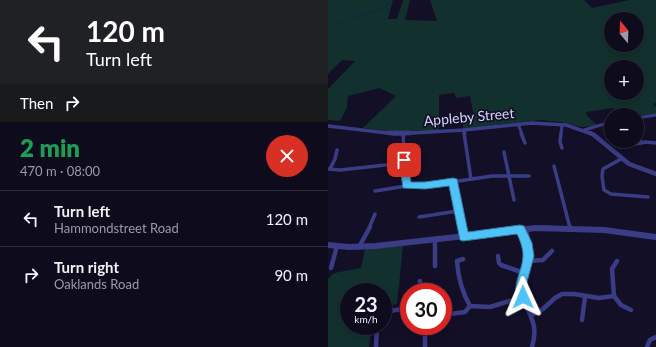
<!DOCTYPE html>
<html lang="en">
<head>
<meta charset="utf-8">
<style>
	body { margin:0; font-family:Lato,sans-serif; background:#171426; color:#f1f3f6; height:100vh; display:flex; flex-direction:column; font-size:15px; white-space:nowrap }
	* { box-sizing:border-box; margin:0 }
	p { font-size:13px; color:#9b9ba4 }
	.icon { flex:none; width:22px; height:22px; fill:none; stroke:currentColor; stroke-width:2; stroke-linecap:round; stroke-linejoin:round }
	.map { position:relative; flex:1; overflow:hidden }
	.drawer { display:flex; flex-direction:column; background:#0e0b1d; width:328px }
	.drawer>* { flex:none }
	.top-card { background:#202124; color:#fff; overflow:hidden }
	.needle { width:26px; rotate:341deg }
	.tools { position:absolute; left:276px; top:12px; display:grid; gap:8px }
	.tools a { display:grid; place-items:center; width:40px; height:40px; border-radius:50%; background:#0e0b1d; box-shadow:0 2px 10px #0003,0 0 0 1px #2e2b3b; font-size:20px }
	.speed { position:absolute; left:12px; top:283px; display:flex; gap:8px; font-size:20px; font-weight:700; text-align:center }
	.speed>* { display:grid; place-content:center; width:52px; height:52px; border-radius:50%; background:#0e0b1d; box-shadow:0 2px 10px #0003,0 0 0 1px #2e2b3b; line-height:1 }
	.speed small { font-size:10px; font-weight:400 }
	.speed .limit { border:6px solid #d22; background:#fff; color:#111 }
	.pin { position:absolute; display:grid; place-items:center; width:34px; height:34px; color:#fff; margin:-17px; border-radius:8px; box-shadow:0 2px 6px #0006 }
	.me { position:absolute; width:44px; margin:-22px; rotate:359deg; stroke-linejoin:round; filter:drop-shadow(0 0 3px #0008) }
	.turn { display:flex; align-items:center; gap:14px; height:84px; padding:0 20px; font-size:18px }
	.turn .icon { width:52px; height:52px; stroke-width:2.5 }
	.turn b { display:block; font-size:28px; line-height:34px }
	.then { display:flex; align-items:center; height:38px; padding:0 20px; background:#0003; gap:8px; font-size:15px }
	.round { display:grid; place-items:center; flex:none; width:42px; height:42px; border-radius:21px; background:#171426 }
	.head { display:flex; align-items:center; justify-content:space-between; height:68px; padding:0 20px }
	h1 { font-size:24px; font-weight:800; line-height:30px; color:#1e9e55 }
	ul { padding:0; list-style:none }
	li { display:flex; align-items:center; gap:12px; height:56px; padding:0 20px; border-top:1px solid #2e2b3b }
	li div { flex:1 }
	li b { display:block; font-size:15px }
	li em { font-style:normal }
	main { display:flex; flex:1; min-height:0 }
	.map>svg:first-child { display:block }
	.green { fill:#12312e; fill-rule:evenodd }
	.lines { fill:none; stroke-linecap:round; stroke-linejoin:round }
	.stream { stroke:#0c274a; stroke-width:1 }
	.minor-far2 { stroke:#3a3c86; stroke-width:3 }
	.minor-far1 { stroke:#3a3c86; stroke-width:3.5 }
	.minor { stroke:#3a3c86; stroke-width:4.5 }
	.tertiary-far2 { stroke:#3a3c86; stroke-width:3.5 }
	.tertiary-far1 { stroke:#3a3c86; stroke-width:4.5 }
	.tertiary { stroke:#3a3c86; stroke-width:6 }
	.route { fill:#4fc3f7; stroke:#337fa1 }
	.labels { text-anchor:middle; stroke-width:3.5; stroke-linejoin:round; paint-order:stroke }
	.street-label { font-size:14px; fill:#d7d5ff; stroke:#120f27 }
</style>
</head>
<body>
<main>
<section class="drawer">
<div class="top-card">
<div class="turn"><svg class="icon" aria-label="left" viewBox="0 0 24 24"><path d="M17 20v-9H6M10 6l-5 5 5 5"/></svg><div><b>120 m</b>Turn left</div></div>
<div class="then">Then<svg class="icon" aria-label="right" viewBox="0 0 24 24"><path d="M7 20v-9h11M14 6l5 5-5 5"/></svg></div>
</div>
<div class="head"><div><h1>2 min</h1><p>470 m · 08:00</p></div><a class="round" style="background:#d93025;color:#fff"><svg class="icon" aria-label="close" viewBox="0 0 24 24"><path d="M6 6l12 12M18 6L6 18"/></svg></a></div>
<ul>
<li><svg class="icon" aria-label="left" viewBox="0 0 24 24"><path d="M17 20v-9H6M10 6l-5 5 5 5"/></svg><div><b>Turn left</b><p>Hammondstreet Road</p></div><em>120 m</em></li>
<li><svg class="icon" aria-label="right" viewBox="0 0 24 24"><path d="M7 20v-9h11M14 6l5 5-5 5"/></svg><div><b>Turn right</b><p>Oaklands Road</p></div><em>90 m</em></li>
</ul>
</section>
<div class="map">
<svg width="328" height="347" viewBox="0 0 328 347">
	<rect width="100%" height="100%" fill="#120f27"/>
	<!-- green -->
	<g class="green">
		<path d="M 0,0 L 65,0 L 60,19 L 69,19 L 75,0 L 82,0 L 77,20 L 109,21 L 102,0 L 256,0 L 264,8 L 301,0 L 328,0 L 328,103 L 325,104 L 328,107 L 328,114 L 309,116 L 309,115 L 291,115 L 285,108 L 258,112 L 259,116 L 270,126 L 253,127 L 232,122 L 213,120 L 135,129 L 135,121 L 146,117 L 142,96 L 128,98 L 126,93 L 111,95 L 111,131 L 74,133 L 35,128 L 68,96 L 51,88 L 20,96 L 19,107 L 12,121 L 0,120 L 0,89 L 27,61 L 14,60 L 0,74 ZM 283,19 L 309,19 L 309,45 L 283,45 ZM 283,67 L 309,67 L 309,93 L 283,93 Z"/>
		<polygon points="75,246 69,304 55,307 55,292 21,292 21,326 44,326 41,347 0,347 0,279 6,273 33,268 37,249"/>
	</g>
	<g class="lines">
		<!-- stream -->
		<polyline class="stream" points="0,29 23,18 59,7 63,0"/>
		<!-- minor-far2 -->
		<g class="minor-far2">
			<polyline points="309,118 328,115"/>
			<polyline points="190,124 194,134"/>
			<polyline points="136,130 137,134"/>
			<polyline points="256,130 283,122"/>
			<polyline points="233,134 234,125"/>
		</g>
		<!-- minor-far1 -->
		<g class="minor-far1">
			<polyline points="136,133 143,179"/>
			<polyline points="193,133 197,143"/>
			<polyline points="233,133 232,142 234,148"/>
			<polyline points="75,134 78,186"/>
			<polyline points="309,136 314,143"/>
			<polyline points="292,147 317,142 328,143"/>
			<polyline points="176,152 186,200"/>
			<polyline points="293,159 275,169 274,176 276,190 283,194 320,197"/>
			<polyline points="226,166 242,228"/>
			<polyline points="0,169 12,170 76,163"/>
			<polyline points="2,169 7,159 9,150"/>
			<polyline points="125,182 133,228"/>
			<polyline points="47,191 78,186 97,186 164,176 201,176"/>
			<polyline points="91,217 130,211"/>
			<polyline points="41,228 47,214"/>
		</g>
		<!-- minor -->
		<g class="minor">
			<polyline points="133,227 135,237"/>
			<polyline points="242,227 242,229"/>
			<path d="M 192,229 C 196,239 203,250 201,261 C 199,272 192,280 194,291 C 198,314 212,321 204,347"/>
			<polyline points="198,229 200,240 199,243"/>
			<polyline points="107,240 107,266"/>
			<polyline points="31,247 42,227"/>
			<polyline points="170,256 171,263 173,265 196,273"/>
			<path d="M 135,259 L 129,261 C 130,277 134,292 142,306 L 162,307 L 195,297"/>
			<polyline points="201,261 215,260 224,251"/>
			<polyline points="3,268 9,246"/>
			<polyline points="91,292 92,281"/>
			<polyline points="286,296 293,305 303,310"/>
			<polyline points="55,312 81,308"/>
			<polyline points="122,314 137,312 142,306"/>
			<polyline points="204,315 215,309 227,298 234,294 246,294 271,298 286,296 284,269 289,261"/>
			<polyline points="254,320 257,297"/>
			<polyline points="97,331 97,347"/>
			<polyline points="48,347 49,326"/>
			<polyline points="319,347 322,340 328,337"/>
		</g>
		<!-- tertiary-far2 -->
		<polyline class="tertiary-far2" points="0,126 68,134 136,130 204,123 238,125 264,134"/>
		<!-- tertiary-far1 -->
		<g class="tertiary-far1">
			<polyline points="61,133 82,133"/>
			<polyline points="262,133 266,135 301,164 328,174"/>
			<polyline points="204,228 222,228"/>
		</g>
		<!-- tertiary -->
		<polyline class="tertiary" points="0,245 21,247 47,246 208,228 276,230 328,237"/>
	</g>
	<!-- route -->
	<path class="route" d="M 76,157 L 80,160 L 83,182 L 97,182 L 125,178 L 129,179 L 140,232 L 192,225 L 196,226 L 204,243 L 206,256 L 199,282 L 201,297 L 199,301 L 195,303 L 190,301 C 183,283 195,272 195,255 C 195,248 192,240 189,234 L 135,241 L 132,240 L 121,186 L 97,189 L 75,188 L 71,160 Z"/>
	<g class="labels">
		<!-- street labels -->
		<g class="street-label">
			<text transform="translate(141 117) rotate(-5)" y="5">Appleby Street</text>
		</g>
	</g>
</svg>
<div class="tools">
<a><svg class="needle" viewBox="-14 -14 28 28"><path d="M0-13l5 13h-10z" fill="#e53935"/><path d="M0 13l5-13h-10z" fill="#9b9ba4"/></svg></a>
<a>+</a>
<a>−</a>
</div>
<div class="speed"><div>23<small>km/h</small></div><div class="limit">30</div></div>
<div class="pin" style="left:76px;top:160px;background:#d93025"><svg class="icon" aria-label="arrive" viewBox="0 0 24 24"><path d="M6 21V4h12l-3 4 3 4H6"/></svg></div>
<svg class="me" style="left:195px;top:297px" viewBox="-20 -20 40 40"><path d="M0-17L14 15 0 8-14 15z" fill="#4fc3f7" stroke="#fff" stroke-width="4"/></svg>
</div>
</main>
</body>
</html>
